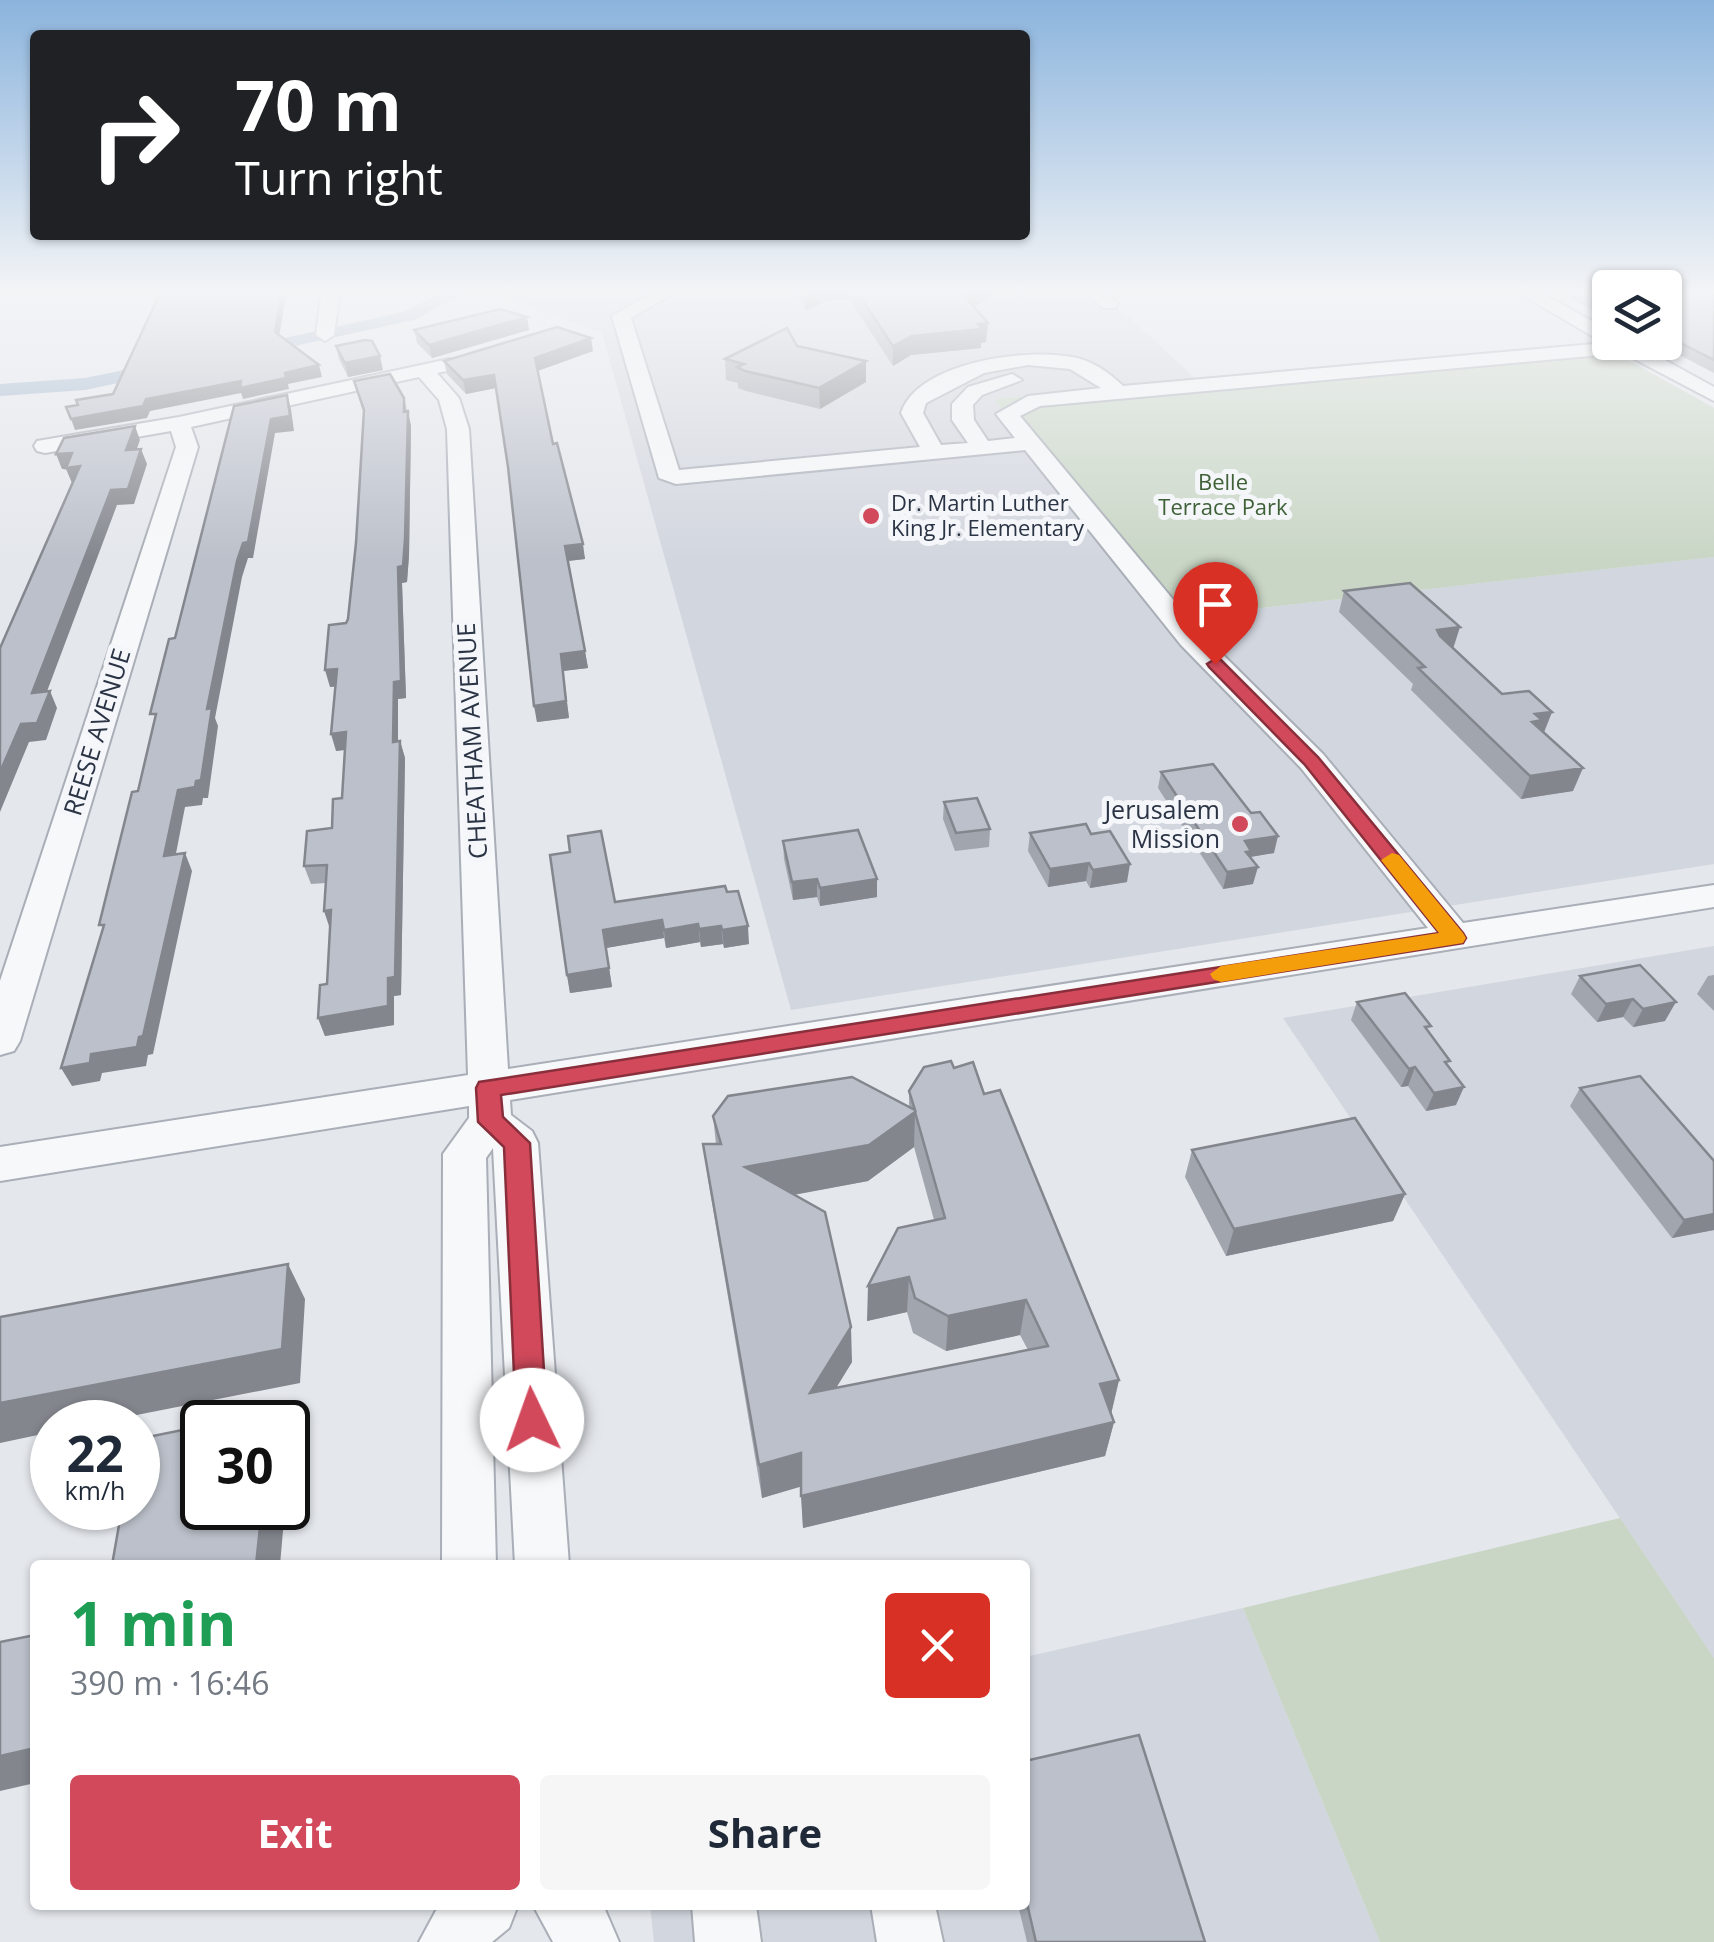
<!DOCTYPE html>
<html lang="en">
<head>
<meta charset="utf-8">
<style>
	body { margin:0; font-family:"Open Sans",sans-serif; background:#f6f6f7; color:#1f2937; height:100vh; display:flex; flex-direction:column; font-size:38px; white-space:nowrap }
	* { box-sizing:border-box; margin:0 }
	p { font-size:32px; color:#747a83 }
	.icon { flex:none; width:55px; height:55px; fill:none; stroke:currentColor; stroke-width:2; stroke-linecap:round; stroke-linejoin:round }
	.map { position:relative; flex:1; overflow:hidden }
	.drawer { position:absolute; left:30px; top:1560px; width:1000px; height:350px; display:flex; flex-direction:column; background:#fff; border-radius:10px; box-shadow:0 2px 8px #0004 }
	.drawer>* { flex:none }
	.banner { position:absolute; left:30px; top:30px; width:1000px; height:210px; border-radius:10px; box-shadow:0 2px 8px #0004; background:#202124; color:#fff; overflow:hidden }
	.fabs { position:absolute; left:1592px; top:270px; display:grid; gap:20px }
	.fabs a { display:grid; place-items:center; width:90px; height:90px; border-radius:10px; background:#fff; box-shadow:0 2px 8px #0004; font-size:50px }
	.speed { position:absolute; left:30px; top:1400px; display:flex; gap:20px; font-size:50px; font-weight:700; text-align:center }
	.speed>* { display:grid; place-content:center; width:130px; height:130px; border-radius:50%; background:#fff; box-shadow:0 2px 8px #0004; line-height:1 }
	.speed small { font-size:25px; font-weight:400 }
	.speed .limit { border:5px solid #111; border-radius:15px; background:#fff; color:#111 }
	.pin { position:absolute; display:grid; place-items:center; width:85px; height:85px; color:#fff; margin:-102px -42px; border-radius:50% 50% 50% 0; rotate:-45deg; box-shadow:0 0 10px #0007 }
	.pin .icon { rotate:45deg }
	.me { position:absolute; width:110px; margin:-55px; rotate:357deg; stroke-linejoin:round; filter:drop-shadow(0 0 8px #0008) }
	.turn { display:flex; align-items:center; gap:35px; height:210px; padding:0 40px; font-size:45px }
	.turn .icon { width:130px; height:130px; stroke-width:2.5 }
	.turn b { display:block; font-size:70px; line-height:85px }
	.round { display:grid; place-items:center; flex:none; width:105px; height:105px; border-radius:10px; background:#f6f6f7 }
	.overview { display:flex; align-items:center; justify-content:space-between; height:170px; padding:0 40px }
	h1 { font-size:60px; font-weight:700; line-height:75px; color:#1e9e55 }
	.action { display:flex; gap:20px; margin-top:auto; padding:20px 40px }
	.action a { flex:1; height:115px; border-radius:10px; background:#d1495b; color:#fff; font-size:40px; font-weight:700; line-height:115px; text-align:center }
	.action a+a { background:#f6f6f7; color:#1f2937 }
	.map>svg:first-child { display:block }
	.built { fill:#d2d6de }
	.green { fill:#c9d6c5 }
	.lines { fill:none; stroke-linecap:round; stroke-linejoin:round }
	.canal { fill:#9fb4cc; fill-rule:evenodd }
	.minor-casing { stroke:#a9aeb7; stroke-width:4 }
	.minor { fill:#f7f8fa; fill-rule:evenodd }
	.wall { fill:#a1a5ae; fill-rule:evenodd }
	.shaded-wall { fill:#83868d }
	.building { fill:#bbc0ca; stroke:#83868d; stroke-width:2.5; fill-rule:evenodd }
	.route { fill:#d1495b; stroke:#882f3b; stroke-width:2.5 }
	.slow { fill:#f59e0b }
	.poi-dot { fill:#d1495b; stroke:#f4f6f9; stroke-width:4 }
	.labels { text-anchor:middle; stroke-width:10; stroke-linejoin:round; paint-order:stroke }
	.far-park-label { font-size:22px; fill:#3f6138; stroke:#f4f6f9 }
	.far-poi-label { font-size:22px; fill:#2b3445; stroke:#f4f6f9; text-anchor:start }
	.street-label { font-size:25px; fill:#2b3445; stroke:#f4f6f9 }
	.poi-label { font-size:25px; fill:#2b3445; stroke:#f4f6f9; text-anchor:end }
</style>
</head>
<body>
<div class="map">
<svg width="1714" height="1942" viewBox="0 0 1714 1942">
	<rect width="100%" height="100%" fill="#e4e7ec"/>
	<!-- built -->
	<g class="built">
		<polygon points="527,289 1195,289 1104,294 1197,380 995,399 1171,618 1714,557 1714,864 791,1010 602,333 510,299"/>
		<polygon points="1714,946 1714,1658 1283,1018"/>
		<polygon points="1243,1608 1380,1942 654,1942 650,1905 1025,1905 1025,1657"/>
	</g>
	<!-- green -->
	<g class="green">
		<polygon points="1603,346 1714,408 1714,557 1171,618 994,399"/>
		<polygon points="1620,1518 1714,1658 1714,1942 1380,1942 1243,1608"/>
	</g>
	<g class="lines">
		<!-- canal -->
		<g class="canal">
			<polygon points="449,289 471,289 414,320 244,357 235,352 244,347 403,312"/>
			<polygon points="168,361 175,363 175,371 85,390 0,396 0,384 85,378"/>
		</g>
		<defs>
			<g id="minor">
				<polygon points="322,289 340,289 334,335 325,341 316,335"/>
				<path d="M 659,289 L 681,289 L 631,318 L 679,470 L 920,447 L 901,413 C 918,361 1030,347 1077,358 C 1096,363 1109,373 1123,386 L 1604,343 L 1512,289 L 1534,289 L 1610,331 L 1610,342 L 1632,342 L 1714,387 L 1714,401 L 1623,353 L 1040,406 L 1020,416 L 1201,633 L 1323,754 L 1463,923 L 1714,885 L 1714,907 L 510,1100 L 511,1115 L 532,1131 L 538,1143 L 569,1565 L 515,1565 L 493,1148 L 486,1158 L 496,1565 L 442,1565 L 443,1154 L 469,1118 L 469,1106 L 0,1181 L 0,1147 L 468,1075 L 447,429 L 439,400 L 419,377 L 191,427 L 198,447 L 20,1041 L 14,1051 L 0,1055 L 0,981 L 176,447 L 171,431 L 45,453 L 37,451 L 34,446 L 37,441 L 179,417 L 449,359 L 456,361 L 456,369 L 437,373 L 459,398 L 469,429 L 508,1069 L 1428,928 L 1301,768 L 1181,645 L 1025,450 L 676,484 L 659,478 L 612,316 ZM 1028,365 L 1070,369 L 1101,388 L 1028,396 L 996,414 L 1015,438 L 988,441 L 974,420 L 973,405 L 982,395 L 1022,380 L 1012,374 L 968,387 L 952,404 L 952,420 L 968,443 L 941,445 L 923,413 L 926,403 L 984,373 Z"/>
				<polygon points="1083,289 1102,289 1118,304 1115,308 1103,308"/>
				<polygon points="439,1905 518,1905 509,1928 492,1942 419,1942"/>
				<polygon points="533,1905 603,1905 619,1942 553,1942"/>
				<polygon points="692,1905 756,1905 761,1942 695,1942"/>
				<polygon points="871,1905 935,1905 943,1942 877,1942"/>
			</g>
		</defs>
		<!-- minor casing -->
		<use href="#minor" class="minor-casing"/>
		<!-- minor -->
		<use href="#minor" class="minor"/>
	</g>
	<!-- wall -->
	<g class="wall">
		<polygon points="793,289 1004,289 974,307 988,323 986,342 981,343 981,348 911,355 893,366 849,299 826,301 806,311"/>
		<polygon points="1558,289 1610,289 1610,319 1571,299 1572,297"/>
		<polygon points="1665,289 1714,289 1714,373 1655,342 1665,342"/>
		<polygon points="414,330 529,330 432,358 417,343"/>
		<polygon points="336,346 383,370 348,377 339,359"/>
		<polygon points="797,346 866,382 820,409 746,391 738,388 738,383 726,380 725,359"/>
		<polygon points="593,351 538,371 553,444 585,559 568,561 588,668 563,671 569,718 537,722 508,467 496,388 466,394 447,374 444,361"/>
		<polygon points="354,381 404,398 411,426 409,555 407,582 402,583 406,698 398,699 398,741 400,741 405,758 401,995 394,996 394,1025 325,1036 318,1018 327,984 330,927 326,883 311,884 304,866 332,828 342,798 345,750 336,751 335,686 330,687 348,619 356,543 364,414"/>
		<polygon points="1344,591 1453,648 1502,694 1552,712 1544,733 1573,791 1521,799 1411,690 1413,684 1339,612"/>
		<polygon points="1161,772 1274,853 1250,857 1253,884 1223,889 1158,788"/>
		<polygon points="944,802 990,829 989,847 955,851 943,819"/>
		<polygon points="1030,833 1091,834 1127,882 1090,888 1086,881 1048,887 1028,851"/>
		<polygon points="783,841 877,897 820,906 817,897 793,900 784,859"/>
		<polygon points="727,892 749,944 724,948 723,944 701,947 700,942 666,948 664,938 606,948 612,987 570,993 567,975 615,902"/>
		<polygon points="1640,965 1665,1021 1633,1027 1623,1017 1597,1022 1571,994 1580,976"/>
		<polygon points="1714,975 1714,1011 1697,994 1708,976"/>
		<polygon points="1357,1002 1428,1032 1448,1066 1456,1105 1426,1111 1408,1086 1401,1087 1351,1020"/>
		<path d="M 954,1068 L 984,1094 L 1119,1380 L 1111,1414 L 1114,1422 L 1105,1456 L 803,1528 L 801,1486 L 762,1498 L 708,1179 L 703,1144 L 716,1144 L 713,1116 L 909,1107 L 909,1091 ZM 914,1147 L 934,1220 L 867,1321 L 907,1312 L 913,1333 L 946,1351 L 1020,1335 L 1028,1350 L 836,1388 L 852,1362 L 794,1195 L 868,1181 Z"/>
		<polygon points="1580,1088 1714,1230 1672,1238 1570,1106"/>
		<polygon points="1192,1150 1405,1194 1393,1221 1226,1256 1185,1177"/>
		<polygon points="1025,1761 1205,1942 1027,1942 1018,1905 1025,1905"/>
	</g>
	<!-- shaded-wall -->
	<g class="shaded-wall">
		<polygon points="282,289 287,289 278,343 275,332"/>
		<polygon points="812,289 849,289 849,299 826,301 806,311 806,292"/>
		<polygon points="973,289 1004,289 963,313 964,295"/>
		<polygon points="527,317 529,330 432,358 429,345"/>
		<polygon points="988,323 986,342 981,343 981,348 911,355 893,366 893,346 912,336"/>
		<polygon points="591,338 593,351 537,371 535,358"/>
		<polygon points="380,356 383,370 348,377 345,363"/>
		<polygon points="866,361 866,382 820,409 819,388"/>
		<polygon points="319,365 322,377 288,384 289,389 243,399 241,393 150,411 147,418 75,430 71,419 146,399"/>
		<polygon points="494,375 496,388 466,394 463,380"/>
		<polygon points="287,395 291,409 294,431 275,433 253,558 248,558 242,577 215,718 218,726 208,798 203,798 202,805 185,807 172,874 164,856 178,790 207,709 237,561 271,419"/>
		<polygon points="408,411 411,426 409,555 407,582 402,583 406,698 398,699 398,759 393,742 394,682 398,567"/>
		<polygon points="135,426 140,440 131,465 126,450"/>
		<polygon points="141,449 147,464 134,504 117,505 40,710 32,693 111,490"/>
		<polygon points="72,453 80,466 86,481 72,483 66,469 62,469 56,454"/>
		<polygon points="583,544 585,559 567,561 565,546"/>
		<polygon points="1460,627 1453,649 1430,652 1437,630"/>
		<polygon points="585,651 588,668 563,671 569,718 537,722 534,706 561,654"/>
		<polygon points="337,669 342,686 330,687 325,670"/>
		<polygon points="50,691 57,708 46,740 29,742 0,812 0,772 21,724"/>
		<polygon points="1552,712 1543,734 1523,744 1535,714"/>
		<polygon points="346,732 351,749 336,751 331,734"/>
		<polygon points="400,741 405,758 401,995 394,996 394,1025 325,1036 318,1018 388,978"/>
		<polygon points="1583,768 1573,791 1521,799 1530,776"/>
		<polygon points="1278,836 1274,853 1250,857 1247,868 1245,841"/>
		<polygon points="185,853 192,871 153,1054 148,1055 146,1066 102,1073 100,1081 72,1086 61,1068 91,1054"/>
		<polygon points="1089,863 1086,881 1048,887 1050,869"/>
		<polygon points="1130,864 1127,882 1090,888 1093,870"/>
		<polygon points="1258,867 1253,884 1223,889 1227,872"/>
		<polygon points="817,879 817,897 793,900 792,882"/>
		<polygon points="877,879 877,897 820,906 820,888"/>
		<polygon points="331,910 330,929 324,911"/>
		<polygon points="662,920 664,938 606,948 612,987 570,993 567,975 603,930"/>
		<polygon points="698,924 700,942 666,948 664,930"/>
		<polygon points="721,926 723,944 701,947 699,929"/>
		<polygon points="748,926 749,944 724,948 722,930"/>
		<polygon points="1633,999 1623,1017 1597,1022 1606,1004"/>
		<polygon points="1676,1002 1665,1021 1633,1027 1643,1009"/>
		<polygon points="1415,1067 1408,1086 1401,1087 1409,1069"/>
		<polygon points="1464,1087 1456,1105 1426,1111 1434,1093"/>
		<polygon points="915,1112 914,1147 868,1181 748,1203 745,1167"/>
		<polygon points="1405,1194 1393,1221 1226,1256 1234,1229"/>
		<polygon points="1714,1214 1714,1230 1672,1238 1684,1220"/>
		<polygon points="288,1264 305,1299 300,1383 101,1422 52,1422 52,1432 0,1443 0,1403"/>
		<polygon points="909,1277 907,1312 867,1321 868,1286"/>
		<polygon points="1026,1300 1020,1335 946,1351 948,1316"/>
		<polygon points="851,1327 852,1362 812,1427 810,1393"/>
		<polygon points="1119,1380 1111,1414 1100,1384"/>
		<polygon points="1114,1422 1105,1456 803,1528 801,1496"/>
		<polygon points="288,1443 290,1446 288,1472"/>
		<polygon points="801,1453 803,1486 762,1498 759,1465"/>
		<polygon points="262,1508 285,1508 280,1565 256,1565"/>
		<polygon points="35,1748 35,1783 0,1791 0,1756"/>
	</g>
	<!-- building -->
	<g class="building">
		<polygon points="162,289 282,289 275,332 319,365 285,373 286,378 240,388 241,381 146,399 143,406 71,419 66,407 78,405 76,400 113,394"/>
		<polygon points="855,289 973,289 964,295 988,323 978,324 982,329 912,336 893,346"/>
		<polygon points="1576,289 1610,289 1610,307"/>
		<polygon points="1665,289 1714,289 1714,360 1665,335"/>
		<polygon points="500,309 527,317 429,345 414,330"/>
		<polygon points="557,327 591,338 535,358 553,444 557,443 583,544 565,546 585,651 561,654 566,701 534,706 508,467 494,375 463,380 444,361"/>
		<polygon points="787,328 797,346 866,361 819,388 745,371 737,367 744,364 725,359"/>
		<polygon points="365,340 372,341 380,356 345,363 336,346"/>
		<polygon points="390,374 404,398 404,412 408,411 405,539 403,566 398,567 401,681 394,682 393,742 400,741 395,977 388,978 388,1006 318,1018 320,985 327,984 331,910 324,911 327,865 304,866 307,831 332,828 333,799 342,798 346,732 331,734 337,669 325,670 329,625 346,623 348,619 356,543 364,410 354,381"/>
		<polygon points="287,395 290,416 271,419 248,542 243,543 237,561 207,709 212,708 201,780 196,781 195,787 178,790 164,856 185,853 143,1036 139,1037 137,1047 91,1054 90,1063 61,1068 104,925 99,925 132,792 138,791 156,714 150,714 169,639 175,638 234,406"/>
		<polygon points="135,426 126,450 141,449 128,489 111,490 32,693 50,691 37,723 21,724 0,772 0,648 80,466 66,468 72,453 56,454 64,438"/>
		<polygon points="1410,583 1460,627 1437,630 1440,636 1502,694 1529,691 1552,712 1535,714 1542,720 1532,722 1583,768 1530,776 1418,668 1425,667 1344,591"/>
		<polygon points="1213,764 1251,813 1260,812 1278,836 1245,841 1251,851 1246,852 1258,867 1227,872 1161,772"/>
		<polygon points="977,798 990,829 956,833 944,802"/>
		<polygon points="1086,824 1091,834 1110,831 1130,864 1093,870 1089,863 1050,869 1030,833"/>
		<polygon points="858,830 877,879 820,888 817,879 792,882 783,841"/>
		<polygon points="601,831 615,902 725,886 727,892 738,891 748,926 722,930 721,926 699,929 698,924 664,930 662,920 603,930 609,968 567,975 550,855 570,852 568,836"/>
		<polygon points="1640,965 1676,1002 1643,1009 1633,999 1606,1004 1580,976"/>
		<polygon points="1405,993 1431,1026 1425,1027 1450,1061 1445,1062 1464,1087 1434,1093 1415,1067 1409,1069 1357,1002"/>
		<path d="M 951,1061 L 954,1068 L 973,1062 L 984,1094 L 1000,1090 L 1119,1380 L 1100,1384 L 1114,1422 L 801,1496 L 801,1453 L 759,1465 L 703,1144 L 721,1144 L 713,1116 L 728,1096 L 852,1077 L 915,1110 L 909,1091 L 924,1067 ZM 915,1112 L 945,1218 L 898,1228 L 868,1286 L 909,1277 L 915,1298 L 948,1316 L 1026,1300 L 1048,1346 L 810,1393 L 851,1327 L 825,1212 L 745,1167 L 869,1145 Z"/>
		<polygon points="1640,1076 1714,1161 1714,1214 1684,1220 1580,1088"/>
		<polygon points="1355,1118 1405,1194 1234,1229 1192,1150"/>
		<polygon points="288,1264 282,1349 0,1403 0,1317"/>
		<polygon points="270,1413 270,1422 221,1422"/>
		<polygon points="202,1426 202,1508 262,1508 256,1565 112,1565 122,1508 138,1508 138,1439"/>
		<polygon points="35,1635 35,1748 0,1756 0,1642"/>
		<polygon points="1139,1735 1205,1942 1036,1942 1025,1895 1025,1761"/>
	</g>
	<!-- sky -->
	<linearGradient id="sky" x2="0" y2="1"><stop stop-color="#8bb4dd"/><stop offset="0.52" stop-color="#f3f4f6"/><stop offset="1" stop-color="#f3f4f6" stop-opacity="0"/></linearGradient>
	<rect width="1714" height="561" fill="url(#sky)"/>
	<!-- route -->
	<polygon class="route" points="1215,659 1221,660 1318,757 1463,933 1466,938 1463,943 501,1095 503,1117 530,1143 547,1420 543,1430 532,1434 521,1430 516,1420 504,1147 478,1122 476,1088 479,1082 1439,933 1305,765 1209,667 1207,664"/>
	<!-- slow -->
	<polygon class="slow" points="1392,853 1399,855 1463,933 1466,938 1463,943 1221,982 1213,979 1210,974 1221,966 1439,933 1381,860"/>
	<!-- markers -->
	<g class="poi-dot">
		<circle cx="871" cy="516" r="10"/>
		<circle cx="1240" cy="824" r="10"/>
	</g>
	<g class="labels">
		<!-- far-park labels -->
		<g class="far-park-label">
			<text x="1223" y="490">Belle<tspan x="1223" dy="25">Terrace Park</tspan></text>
		</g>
		<!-- far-poi labels -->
		<g class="far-poi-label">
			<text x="891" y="511">Dr. Martin Luther<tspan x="891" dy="25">King Jr. Elementary</tspan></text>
		</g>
		<!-- street labels -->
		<g class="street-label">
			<text transform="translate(97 732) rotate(-73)" y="9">REESE AVENUE</text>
			<text transform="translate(472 741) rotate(-93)" y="9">CHEATHAM AVENUE</text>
		</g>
		<!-- poi labels -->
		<g class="poi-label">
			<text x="1220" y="819">Jerusalem<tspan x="1220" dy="29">Mission</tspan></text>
		</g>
	</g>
</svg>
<div class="fabs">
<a><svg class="icon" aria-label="layers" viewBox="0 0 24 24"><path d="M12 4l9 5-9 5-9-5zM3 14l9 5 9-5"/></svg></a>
</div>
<div class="speed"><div>22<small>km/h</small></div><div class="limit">30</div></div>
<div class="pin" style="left:1215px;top:664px;background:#d93025"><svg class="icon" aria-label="arrive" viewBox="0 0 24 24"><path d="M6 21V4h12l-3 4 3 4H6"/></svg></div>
<svg class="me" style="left:532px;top:1420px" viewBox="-20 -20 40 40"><circle r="19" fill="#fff"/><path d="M0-13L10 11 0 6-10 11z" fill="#d1495b"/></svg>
<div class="banner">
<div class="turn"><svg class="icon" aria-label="right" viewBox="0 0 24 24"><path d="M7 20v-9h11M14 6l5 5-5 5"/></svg><div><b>70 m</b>Turn right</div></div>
</div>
<section class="drawer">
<div class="overview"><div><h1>1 min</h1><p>390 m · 16:46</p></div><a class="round" style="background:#d93025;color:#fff"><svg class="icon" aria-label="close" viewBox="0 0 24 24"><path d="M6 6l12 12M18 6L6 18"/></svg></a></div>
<div class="action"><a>Exit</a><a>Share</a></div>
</section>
</div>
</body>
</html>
